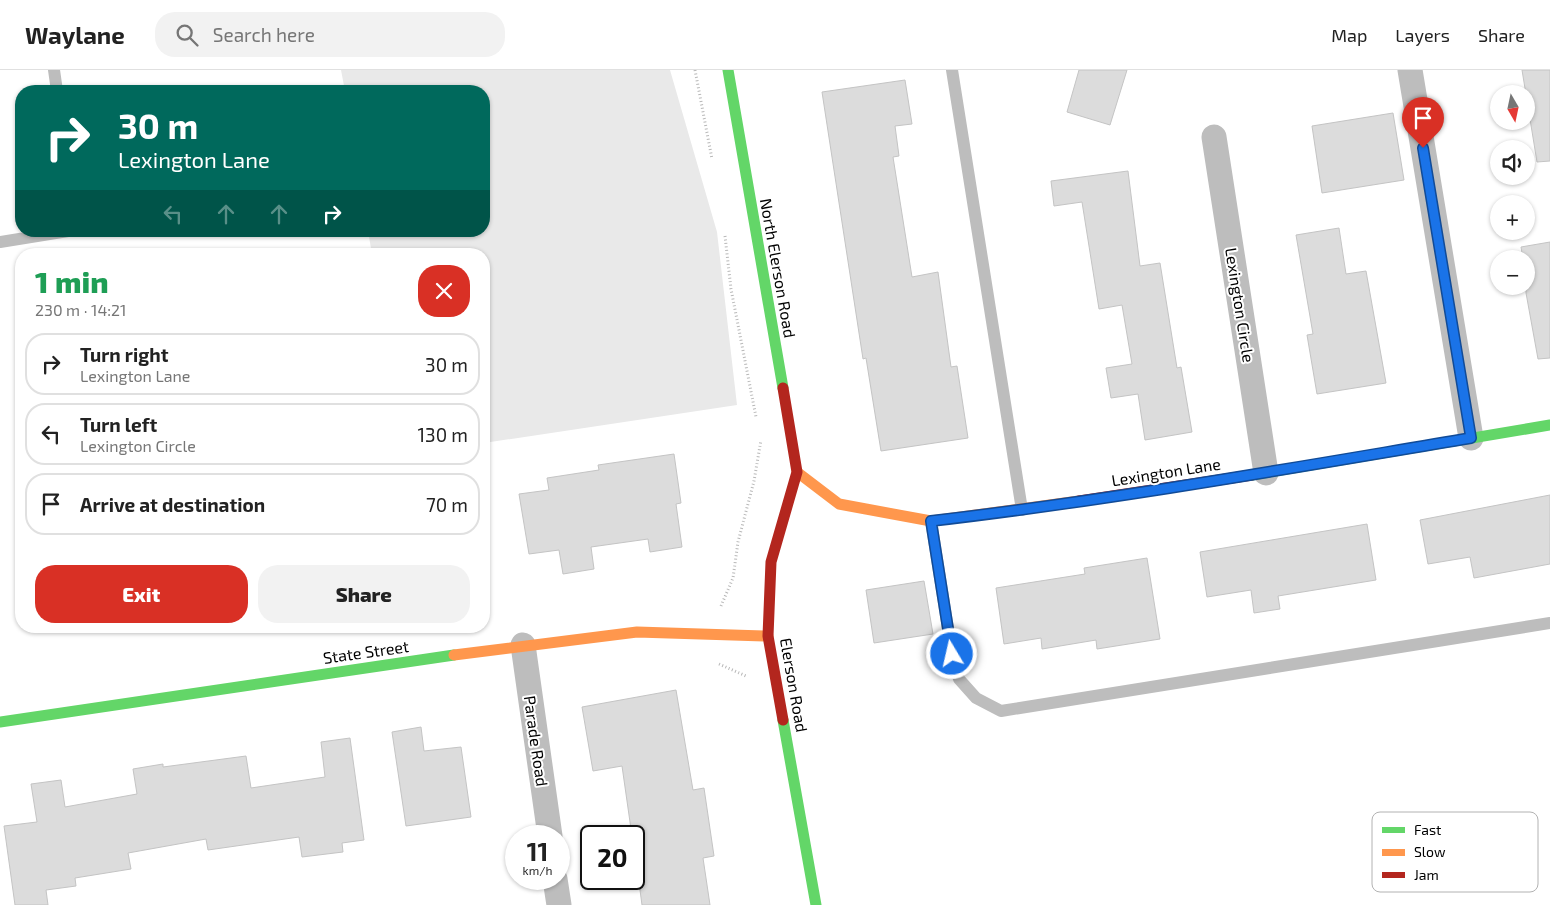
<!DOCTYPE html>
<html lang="en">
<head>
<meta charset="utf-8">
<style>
	body { margin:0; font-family:"Exo 2",sans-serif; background:#f2f2f2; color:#222; height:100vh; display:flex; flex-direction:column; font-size:19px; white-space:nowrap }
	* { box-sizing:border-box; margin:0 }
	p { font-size:16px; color:#767676 }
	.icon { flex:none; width:28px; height:28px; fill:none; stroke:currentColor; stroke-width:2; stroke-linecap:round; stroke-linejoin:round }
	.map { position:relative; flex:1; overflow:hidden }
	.panel { position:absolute; left:15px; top:178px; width:475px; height:385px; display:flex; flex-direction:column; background:#fff; border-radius:20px; box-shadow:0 1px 4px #0004 }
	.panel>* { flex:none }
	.banner { position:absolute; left:15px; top:15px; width:475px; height:152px; border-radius:20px; box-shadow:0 1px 4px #0004; background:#00695c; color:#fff; overflow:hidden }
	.needle { width:32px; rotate:171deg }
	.fabs { position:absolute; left:1490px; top:15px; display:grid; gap:10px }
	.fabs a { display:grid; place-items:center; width:45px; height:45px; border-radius:50%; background:#fff; box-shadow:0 1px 4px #0004; font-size:25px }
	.speed { position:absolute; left:505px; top:755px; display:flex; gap:10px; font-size:25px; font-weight:700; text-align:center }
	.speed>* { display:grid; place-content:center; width:65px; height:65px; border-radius:50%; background:#fff; box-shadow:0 1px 4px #0004; line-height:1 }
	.speed small { font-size:12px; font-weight:400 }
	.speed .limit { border:2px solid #111; border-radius:8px; background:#fff; color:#111 }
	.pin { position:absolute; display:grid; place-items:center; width:42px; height:42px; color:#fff; margin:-51px -21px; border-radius:50% 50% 50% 0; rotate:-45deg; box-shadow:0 0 5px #0007 }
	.pin .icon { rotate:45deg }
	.me { position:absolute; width:55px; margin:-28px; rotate:351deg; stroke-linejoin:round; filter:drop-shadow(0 0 4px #0008) }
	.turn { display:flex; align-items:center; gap:18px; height:105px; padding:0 20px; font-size:22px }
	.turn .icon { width:65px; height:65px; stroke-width:2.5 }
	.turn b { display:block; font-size:35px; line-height:42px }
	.lanes { display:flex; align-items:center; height:48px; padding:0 20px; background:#0003; justify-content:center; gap:25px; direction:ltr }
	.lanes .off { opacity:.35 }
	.round { display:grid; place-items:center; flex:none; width:52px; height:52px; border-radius:20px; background:#f2f2f2 }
	.head { display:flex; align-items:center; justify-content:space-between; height:85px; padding:0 20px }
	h1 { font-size:30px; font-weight:800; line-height:38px; color:#1e9e55 }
	.action { display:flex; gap:10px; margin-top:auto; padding:10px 20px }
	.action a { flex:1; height:58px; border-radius:20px; background:#d93025; color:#fff; font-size:20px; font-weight:800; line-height:58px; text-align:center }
	.action a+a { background:#f2f2f2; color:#222 }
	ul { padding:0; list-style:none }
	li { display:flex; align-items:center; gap:15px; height:62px; margin:0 10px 8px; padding:0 10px; border:2px solid #e0e0e0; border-radius:20px }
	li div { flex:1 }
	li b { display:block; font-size:19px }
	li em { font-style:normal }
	header { display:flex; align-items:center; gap:30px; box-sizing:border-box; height:70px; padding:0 25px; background:#fff; border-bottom:1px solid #e0e0e0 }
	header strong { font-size:24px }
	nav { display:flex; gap:28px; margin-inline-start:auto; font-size:18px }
	.search { width:350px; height:45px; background:#f2f2f2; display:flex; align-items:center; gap:12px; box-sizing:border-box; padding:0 18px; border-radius:20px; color:#767676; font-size:19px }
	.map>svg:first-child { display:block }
	.green { fill:#e9e9e9 }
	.building { fill:#dcdcdc; stroke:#c4c4c4 }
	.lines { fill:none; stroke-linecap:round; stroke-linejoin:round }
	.path { stroke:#b8b8b8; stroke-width:3; stroke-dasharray:1 2.5; stroke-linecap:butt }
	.lane { stroke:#bdbdbd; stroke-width:12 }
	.street { stroke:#bdbdbd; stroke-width:25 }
	.fast { stroke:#63d668; stroke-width:11 }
	.slow { stroke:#ff974d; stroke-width:11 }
	.jam { stroke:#b3261e; stroke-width:11 }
	.route-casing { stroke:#114b97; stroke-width:12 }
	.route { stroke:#1a73e8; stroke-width:9 }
	.labels { text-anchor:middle; stroke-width:4; stroke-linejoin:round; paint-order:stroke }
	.street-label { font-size:16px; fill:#000; stroke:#fff }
	.key { fill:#fff; stroke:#b2b2b2; stroke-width:1 }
	.key-label { font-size:14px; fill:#000 }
</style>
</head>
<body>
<header>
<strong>Waylane</strong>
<div class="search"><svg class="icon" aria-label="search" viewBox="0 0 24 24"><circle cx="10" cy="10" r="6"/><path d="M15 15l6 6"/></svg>Search here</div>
<nav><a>Map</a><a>Layers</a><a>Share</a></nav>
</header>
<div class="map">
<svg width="1550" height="835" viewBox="0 0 1550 835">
	<rect width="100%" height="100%" fill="#fff"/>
	<!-- green -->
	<polygon class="green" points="341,0 670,0 717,162 737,335 484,373 484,184 372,184 368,161 484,161 484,21 345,21"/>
	<!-- building -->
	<g class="building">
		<polygon points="1079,0 1127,0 1110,55 1067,42"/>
		<polygon points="1522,0 1550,0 1550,91 1537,92"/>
		<polygon points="905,10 912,54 895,56 899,86 893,87 912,207 938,202 951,297 957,296 968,368 881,381 866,288 863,289 822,22"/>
		<polygon points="1393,43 1404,110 1322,123 1312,56"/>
		<polygon points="1128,101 1140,196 1160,193 1177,298 1181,297 1192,362 1145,370 1138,324 1111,328 1106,298 1132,294 1122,235 1099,239 1082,132 1054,136 1051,111"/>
		<polygon points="1339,158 1346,204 1366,201 1386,313 1317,324 1307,265 1313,264 1296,165"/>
		<polygon points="1550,172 1550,288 1538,289 1526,223 1526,189 1523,189 1521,177"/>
		<polygon points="674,384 681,433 676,434 682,477 650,482 648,469 591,477 594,499 563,504 559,480 529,484 519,424 549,420 547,408 599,400 598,395"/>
		<polygon points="1550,425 1550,494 1474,508 1470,487 1428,494 1420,450"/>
		<polygon points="1367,454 1376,510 1278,526 1280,539 1254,543 1251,520 1207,527 1200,482"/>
		<polygon points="1147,488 1160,569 1097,579 1096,570 1042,579 1041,568 1004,574 996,518 1085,504 1084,498"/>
		<polygon points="924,511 933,564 874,573 866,520"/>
		<polygon points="676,620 693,720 704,718 714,786 703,788 710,835 642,835 637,798 634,798 634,766 632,766 622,696 593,701 582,637"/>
		<polygon points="421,657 424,681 461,677 471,747 406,756 392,662"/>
		<polygon points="350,668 364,770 342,773 343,782 302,787 299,767 208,780 206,769 128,783 131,799 75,808 76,816 46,820 48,835 15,835 4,756 37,752 31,714 61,710 65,737 137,724 133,699 163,694 163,697 246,686 251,718 325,707 321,672"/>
	</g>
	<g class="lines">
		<!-- path -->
		<g class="path">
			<polyline points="695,0 712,89"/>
			<polyline points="725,166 731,219 756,347"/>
			<polyline points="721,536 733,508 738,472 754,411 761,370"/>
			<polyline points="719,594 746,606"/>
		</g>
		<!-- lane -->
		<g class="lane">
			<polyline points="54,0 57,21"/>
			<polyline points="952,0 1022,440"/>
			<polyline points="0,172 68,161"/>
			<polyline points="931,451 952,584 959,609 976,628 1001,641 1550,553"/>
		</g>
		<!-- street -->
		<g class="street">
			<polyline points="1410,0 1471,368"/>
			<polyline points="1214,67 1266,403"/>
			<polyline points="523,575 550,766"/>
			<polyline points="555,809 559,835"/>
		</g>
		<!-- fast -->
		<g class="fast">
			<polyline points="728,0 783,318"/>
			<polyline points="1252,405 1550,355"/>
			<polyline points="783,650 816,835"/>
			<polyline points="0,652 454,585"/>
		</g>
		<!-- slow -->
		<g class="slow">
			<polyline points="797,402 839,434 931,451 1079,431"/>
			<polyline points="454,585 637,562 768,566"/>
		</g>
		<!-- jam -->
		<g class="jam">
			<polyline points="783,318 797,402 771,492 768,566 783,650"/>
			<polyline points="1079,431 1252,405"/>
		</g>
	</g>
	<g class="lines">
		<defs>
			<path id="route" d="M 952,584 L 931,451 C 1112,430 1291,398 1471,368 L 1423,78"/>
		</defs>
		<!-- route casing -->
		<use href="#route" class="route-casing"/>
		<!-- route -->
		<use href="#route" class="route"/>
	</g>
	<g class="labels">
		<!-- street labels -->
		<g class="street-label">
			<text transform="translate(778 198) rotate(80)" y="6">North Elerson Road</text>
			<text transform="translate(1240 235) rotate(81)" y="6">Lexington Circle</text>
			<text transform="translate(1166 402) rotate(-9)" y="6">Lexington Lane</text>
			<text transform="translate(366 582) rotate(-8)" y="6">State Street</text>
			<text transform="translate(794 615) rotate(80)" y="6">Elerson Road</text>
			<text transform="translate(536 671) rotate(82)" y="6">Parade Road</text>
		</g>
	</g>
	<!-- legend -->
	<rect x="1372" y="742" width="166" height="80" rx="8" class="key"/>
	<rect x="1382" y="757" width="23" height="6" fill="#63d668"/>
	<rect x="1382" y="779" width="23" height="7" fill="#ff974d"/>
	<rect x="1382" y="802" width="23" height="6" fill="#b3261e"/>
	<g class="key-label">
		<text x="1414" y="765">Fast</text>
		<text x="1414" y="787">Slow</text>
		<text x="1414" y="810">Jam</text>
	</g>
</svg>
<div class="fabs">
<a><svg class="needle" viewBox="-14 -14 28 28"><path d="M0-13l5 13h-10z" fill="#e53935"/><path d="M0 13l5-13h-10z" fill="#767676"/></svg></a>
<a><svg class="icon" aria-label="sound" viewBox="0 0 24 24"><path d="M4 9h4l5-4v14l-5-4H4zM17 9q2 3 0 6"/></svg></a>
<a>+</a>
<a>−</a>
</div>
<div class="speed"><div>11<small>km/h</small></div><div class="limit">20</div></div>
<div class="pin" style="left:1423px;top:78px;background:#d93025"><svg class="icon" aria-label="arrive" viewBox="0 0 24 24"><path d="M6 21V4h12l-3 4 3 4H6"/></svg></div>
<svg class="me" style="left:952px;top:584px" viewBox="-20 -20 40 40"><circle r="17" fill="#1a73e8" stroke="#fff" stroke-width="3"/><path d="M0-11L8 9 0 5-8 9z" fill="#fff"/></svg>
<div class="banner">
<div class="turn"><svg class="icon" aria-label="right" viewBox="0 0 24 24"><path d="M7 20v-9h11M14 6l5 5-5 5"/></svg><div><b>30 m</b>Lexington Lane</div></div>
<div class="lanes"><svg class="icon off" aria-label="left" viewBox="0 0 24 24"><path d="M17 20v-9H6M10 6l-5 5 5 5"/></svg><svg class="icon off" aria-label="ahead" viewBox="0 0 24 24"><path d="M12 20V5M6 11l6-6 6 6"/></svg><svg class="icon off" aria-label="ahead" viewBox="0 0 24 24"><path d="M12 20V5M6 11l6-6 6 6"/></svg><svg class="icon" aria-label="right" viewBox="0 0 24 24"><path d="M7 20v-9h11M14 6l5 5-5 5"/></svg></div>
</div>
<section class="panel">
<div class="head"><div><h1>1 min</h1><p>230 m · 14:21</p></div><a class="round" style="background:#d93025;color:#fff"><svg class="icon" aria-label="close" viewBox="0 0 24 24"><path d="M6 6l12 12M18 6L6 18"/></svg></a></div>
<ul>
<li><svg class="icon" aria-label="right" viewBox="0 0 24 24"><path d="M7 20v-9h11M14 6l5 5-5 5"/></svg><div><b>Turn right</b><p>Lexington Lane</p></div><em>30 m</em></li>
<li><svg class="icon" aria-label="left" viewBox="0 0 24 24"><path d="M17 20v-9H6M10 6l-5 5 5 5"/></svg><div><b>Turn left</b><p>Lexington Circle</p></div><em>130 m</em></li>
<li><svg class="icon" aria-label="arrive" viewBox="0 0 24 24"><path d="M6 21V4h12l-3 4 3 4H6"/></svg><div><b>Arrive at destination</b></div><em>70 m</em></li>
</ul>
<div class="action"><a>Exit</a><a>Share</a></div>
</section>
</div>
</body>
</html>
